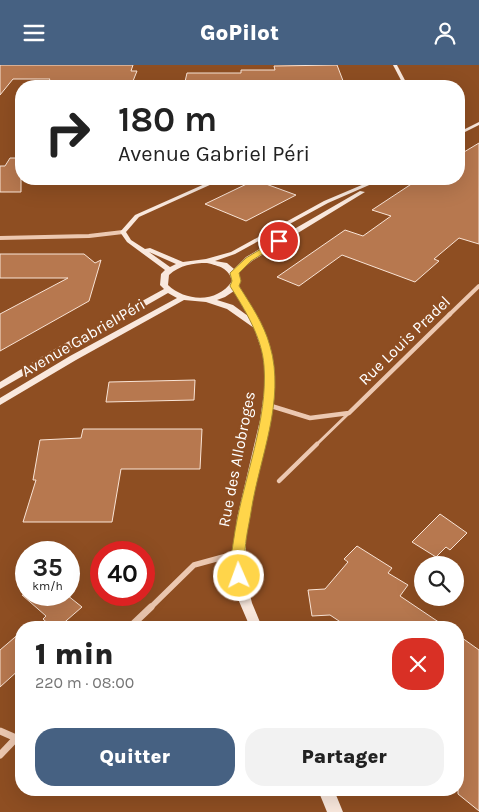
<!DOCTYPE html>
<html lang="fr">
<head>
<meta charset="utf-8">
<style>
	body { margin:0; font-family:Karla,sans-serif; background:#f2f2f2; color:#222; height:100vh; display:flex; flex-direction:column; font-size:19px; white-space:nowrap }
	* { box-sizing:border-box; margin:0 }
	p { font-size:16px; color:#767676 }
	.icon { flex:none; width:28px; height:28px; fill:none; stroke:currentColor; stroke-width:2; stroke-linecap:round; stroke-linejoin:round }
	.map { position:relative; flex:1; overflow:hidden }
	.side { position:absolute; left:15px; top:556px; width:449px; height:175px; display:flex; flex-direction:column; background:#fff; border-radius:20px; box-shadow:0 5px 20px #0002 }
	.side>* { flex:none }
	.top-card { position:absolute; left:15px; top:15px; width:450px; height:105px; border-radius:20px; box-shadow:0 5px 20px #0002; background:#fff; color:#222; overflow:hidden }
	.controls { position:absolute; left:414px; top:491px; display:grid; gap:10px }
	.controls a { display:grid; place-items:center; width:50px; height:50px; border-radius:50%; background:#fff; box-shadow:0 5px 20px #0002; font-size:25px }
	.speed { position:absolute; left:15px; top:476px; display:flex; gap:10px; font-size:25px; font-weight:700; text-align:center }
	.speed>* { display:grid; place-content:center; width:65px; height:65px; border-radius:50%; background:#fff; box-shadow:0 5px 20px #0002; line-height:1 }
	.speed small { font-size:12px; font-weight:400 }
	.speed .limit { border:8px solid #d22; background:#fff; color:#111 }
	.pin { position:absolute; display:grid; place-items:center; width:42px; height:42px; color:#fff; margin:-21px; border:2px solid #fff; border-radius:50%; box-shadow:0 1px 5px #0007 }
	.me { position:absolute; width:55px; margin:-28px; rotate:358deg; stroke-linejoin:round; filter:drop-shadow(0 0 4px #0008) }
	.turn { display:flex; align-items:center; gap:18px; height:105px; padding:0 20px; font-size:22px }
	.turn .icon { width:65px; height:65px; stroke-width:2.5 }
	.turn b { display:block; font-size:35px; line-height:42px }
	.round { display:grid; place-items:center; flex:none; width:52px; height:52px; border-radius:20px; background:#f2f2f2 }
	.overview { display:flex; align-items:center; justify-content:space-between; height:85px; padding:0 20px }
	h1 { font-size:30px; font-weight:800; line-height:38px }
	.button { display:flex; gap:10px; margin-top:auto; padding:10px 20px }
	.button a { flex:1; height:58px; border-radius:20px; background:#466182; color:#fff; font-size:20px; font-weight:800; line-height:58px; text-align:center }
	.button a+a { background:#f2f2f2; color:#222 }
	header { display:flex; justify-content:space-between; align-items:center; height:65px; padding:0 20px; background:#466182; color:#fff; font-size:22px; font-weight:800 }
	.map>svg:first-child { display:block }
	.building { fill:#b7784f; stroke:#f9e4d6 }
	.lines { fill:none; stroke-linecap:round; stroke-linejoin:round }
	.lane-far1 { stroke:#ecc8b1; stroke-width:3 }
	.lane { stroke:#ecc8b1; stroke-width:4.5 }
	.street-far3 { stroke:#ecc8b1; stroke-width:4 }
	.street-far2 { stroke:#ecc8b1; stroke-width:4.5 }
	.street-far1 { stroke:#ecc8b1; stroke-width:5.5 }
	.street { stroke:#ecc8b1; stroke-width:7 }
	.secondary { fill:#f9e8dd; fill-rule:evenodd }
	.route { fill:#ffd54a; stroke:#a68a30 }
	.labels { text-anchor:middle; stroke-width:5; stroke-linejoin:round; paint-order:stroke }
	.street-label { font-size:16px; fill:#fff; stroke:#8e4e22 }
</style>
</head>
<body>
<header><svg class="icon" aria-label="menu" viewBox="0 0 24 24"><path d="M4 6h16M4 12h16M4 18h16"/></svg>GoPilot<svg class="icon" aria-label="person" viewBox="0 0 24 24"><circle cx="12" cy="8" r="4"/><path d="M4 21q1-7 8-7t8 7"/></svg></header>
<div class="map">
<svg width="479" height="747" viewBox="0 0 479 747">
	<rect width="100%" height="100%" fill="#8e4e22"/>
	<!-- building -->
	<g class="building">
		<polygon points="0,0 133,0 131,6 137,6 131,21 45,21 50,14 13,14 0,30"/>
		<polygon points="337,0 345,21 184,21 187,8 241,8 241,5 275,5 274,1"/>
		<polygon points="479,78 479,179 459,173 434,194 439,196 415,217 342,190 299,221 277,212 345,165 363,171 391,151 372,145 419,114 440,116 443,114 459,114 459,90"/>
		<polygon points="10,93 21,93 21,127 0,127 0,101 5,101"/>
		<polygon points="255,115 296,130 246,156 205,139"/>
		<polygon points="0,189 84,189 95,198 101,195 89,236 0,286 0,249 68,213 0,213"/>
		<polygon points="195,315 194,335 106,337 109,317"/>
		<polygon points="83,364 202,364 200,404 121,404 112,457 23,457 36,415 33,415 40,375 81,373"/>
		<polygon points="440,449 467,468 450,485 446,482 436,492 412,477"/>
		<polygon points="357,481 392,503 388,508 408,520 400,531 446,562 348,562 330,550 312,551 308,525 325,524 348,497 344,494"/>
		<polygon points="22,530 67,530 82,542 59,562 52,562 43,554 46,551"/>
		<polygon points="21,567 21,603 0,622 0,585"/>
		<polygon points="458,570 479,585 479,746 458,729"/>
	</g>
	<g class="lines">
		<!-- lane-far1 -->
		<polyline class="lane-far1" points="316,380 349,348"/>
		<!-- lane -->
		<polyline class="lane" points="279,416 317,379"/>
		<!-- street-far3 -->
		<g class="street-far3">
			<polyline points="0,173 89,171 123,167"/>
			<polyline points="449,250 479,221"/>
		</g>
		<!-- street-far2 -->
		<polyline class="street-far2" points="268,340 310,353 349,348 450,249"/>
		<!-- street-far1 -->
		<polyline class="street-far1" points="150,543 194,500 238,488"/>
		<!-- street -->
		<g class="street">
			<polyline points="130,562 151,542"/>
			<polyline points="0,666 16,673"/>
			<polyline points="0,690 21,668"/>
		</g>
		<!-- secondary -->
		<g class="secondary">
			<polygon points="393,0 397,0 408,21 404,21"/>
			<polygon points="479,57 479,60 459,70 459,67"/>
			<path d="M 216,114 L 223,114 L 139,152 L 126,167 L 131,175 L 145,184 L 150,183 L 183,197 L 206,194 L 231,187 L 324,136 L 376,114 L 383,114 L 328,138 L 235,189 L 215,196 L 227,198 L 234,204 L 246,192 L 360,126 L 365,127 L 252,196 L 238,208 L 240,216 L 238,219 L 265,269 L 272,289 L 274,309 L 271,346 L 252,432 L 246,474 L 246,514 L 252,538 L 262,562 L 250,562 L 238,534 L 234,514 L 233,494 L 237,453 L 260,355 L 264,328 L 265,309 L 263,289 L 254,263 L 227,244 L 206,237 L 184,235 L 76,295 L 0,340 L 0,333 L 70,291 L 177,233 L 168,228 L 0,324 L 0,317 L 53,285 L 164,224 L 160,220 L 161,209 L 165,205 L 127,177 L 120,167 L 135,150 ZM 149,187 L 176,199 L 170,202 ZM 207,198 C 219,201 229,203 232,216 C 218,238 186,237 168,220 L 169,210 C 180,200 193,198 207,198 ZM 234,226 L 248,251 L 233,240 L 217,235 L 225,232 Z"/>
			<polygon points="318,725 334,725 343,747 327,747"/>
		</g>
	</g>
	<!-- route -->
	<path class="route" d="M 276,175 L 283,176 L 251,196 L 239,208 L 241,216 L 239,221 C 251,240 264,259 270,281 C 286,335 259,394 251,447 C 249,460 245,475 245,489 C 245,497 248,507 244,515 L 239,517 L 234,515 C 228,501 233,481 235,466 C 244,413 268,354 264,301 C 262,272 245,245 230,221 L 232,216 L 230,208 L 246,193 Z"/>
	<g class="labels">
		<!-- street labels -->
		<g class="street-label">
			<text transform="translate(83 272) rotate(-30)" y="6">Avenue Gabriel Péri</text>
			<text transform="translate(404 275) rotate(-44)" y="6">Rue Louis Pradel</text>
			<text transform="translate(236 394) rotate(-79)" y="6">Rue des Allobroges</text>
		</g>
	</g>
</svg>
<div class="controls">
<a><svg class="icon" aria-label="search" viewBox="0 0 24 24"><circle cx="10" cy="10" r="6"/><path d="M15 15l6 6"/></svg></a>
</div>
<div class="speed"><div>35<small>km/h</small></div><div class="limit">40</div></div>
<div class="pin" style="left:279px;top:176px;background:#d93025"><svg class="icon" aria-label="arrive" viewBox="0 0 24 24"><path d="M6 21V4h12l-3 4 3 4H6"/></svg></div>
<svg class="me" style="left:239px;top:511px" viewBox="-20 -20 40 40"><circle r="17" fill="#ffd54a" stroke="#fff" stroke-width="3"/><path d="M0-11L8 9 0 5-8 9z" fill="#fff"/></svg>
<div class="top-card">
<div class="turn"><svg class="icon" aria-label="right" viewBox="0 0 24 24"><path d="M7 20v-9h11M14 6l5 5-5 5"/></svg><div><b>180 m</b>Avenue Gabriel Péri</div></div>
</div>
<section class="side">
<div class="overview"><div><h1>1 min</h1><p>220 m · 08:00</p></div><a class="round" style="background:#d93025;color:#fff"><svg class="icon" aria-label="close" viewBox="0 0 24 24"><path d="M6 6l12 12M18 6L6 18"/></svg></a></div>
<div class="button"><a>Quitter</a><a>Partager</a></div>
</section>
</div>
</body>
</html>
